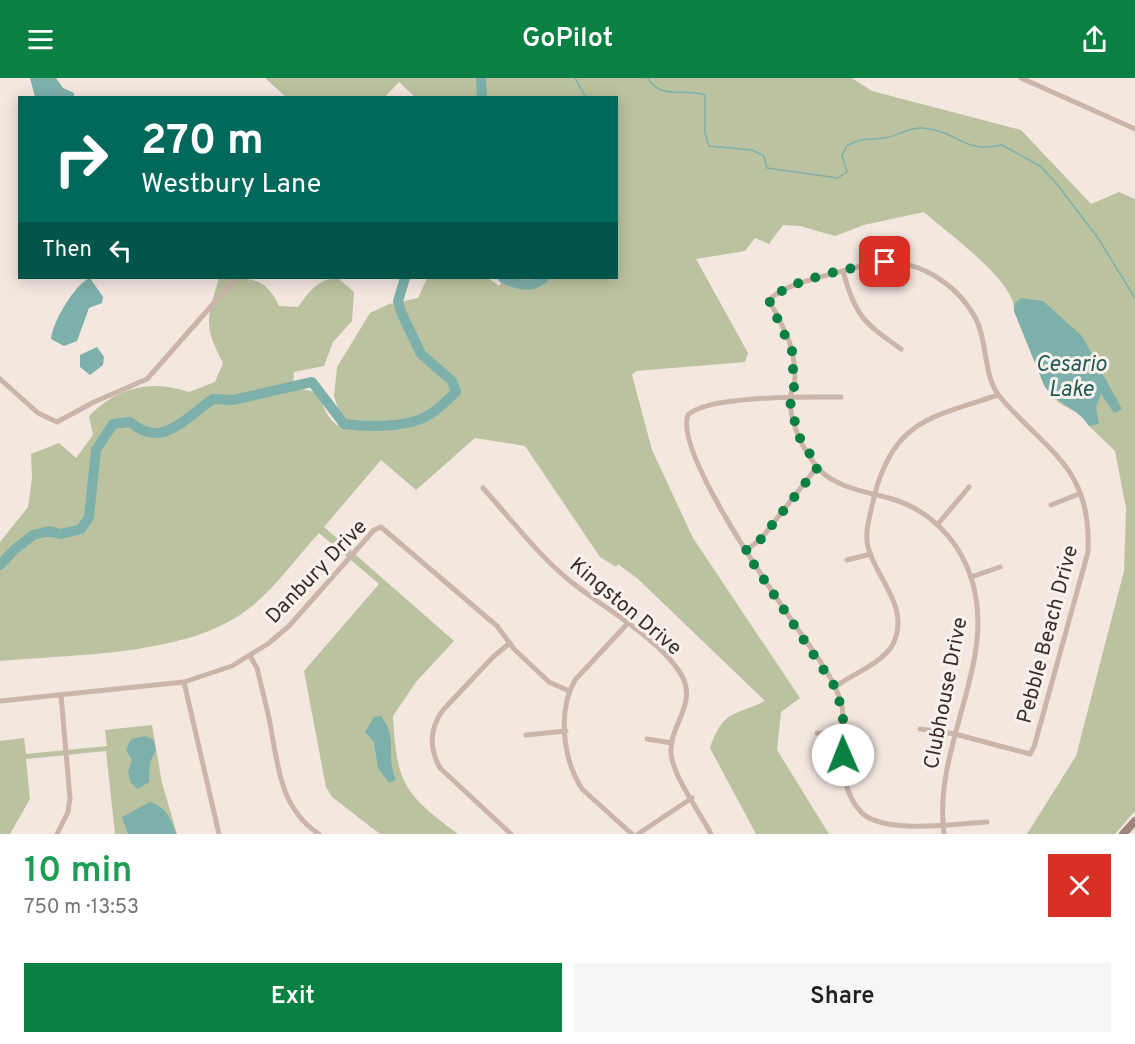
<!DOCTYPE html>
<html lang="en">
<head>
<meta charset="utf-8">
<style>
	body { margin:0; font-family:Overpass,sans-serif; background:#f6f6f6; color:#202124; height:100vh; display:flex; flex-direction:column; font-size:22px; white-space:nowrap }
	* { box-sizing:border-box; margin:0 }
	p { font-size:20px; color:#757577 }
	.icon { flex:none; width:33px; height:33px; fill:none; stroke:currentColor; stroke-width:2; stroke-linecap:round; stroke-linejoin:round }
	.map { position:relative; height:756px; overflow:hidden }
	.sheet { display:flex; flex-direction:column; background:#fff; flex:1 }
	.sheet>* { flex:none }
	.top-card { position:absolute; left:18px; top:18px; width:600px; height:183px; border-radius:0px; box-shadow:0 3px 15px #0003; background:#00695c; color:#fff; overflow:hidden }
	.pin { position:absolute; display:grid; place-items:center; width:51px; height:51px; color:#fff; margin:-26px; border-radius:12px; box-shadow:0 3px 9px #0006 }
	.me { position:absolute; width:66px; margin:-33px; rotate:359deg; stroke-linejoin:round; filter:drop-shadow(0 0 4px #0008) }
	.turn { display:flex; align-items:center; gap:21px; height:126px; padding:0 24px; font-size:27px }
	.turn .icon { width:78px; height:78px; stroke-width:2.5 }
	.turn b { display:block; font-size:42px; line-height:51px }
	.then { display:flex; align-items:center; height:57px; padding:0 24px; background:#0003; gap:12px; font-size:22px }
	.round { display:grid; place-items:center; flex:none; width:63px; height:63px; border-radius:0px; background:#f6f6f6 }
	.head { display:flex; align-items:center; justify-content:space-between; height:102px; padding:0 24px }
	h1 { font-size:36px; font-weight:600; line-height:45px; color:#1e9e55 }
	.cta { display:flex; gap:12px; margin-top:auto; padding:12px 24px }
	.cta a { flex:1; height:69px; border-radius:0px; background:#0b8043; color:#fff; font-size:24px; font-weight:600; line-height:69px; text-align:center }
	.cta a+a { background:#f6f6f6; color:#202124 }
	header { display:flex; justify-content:space-between; align-items:center; height:78px; padding:0 24px; background:#0b8043; color:#fff; font-size:27px; font-weight:600 }
	.map>svg:first-child { display:block }
	.green { fill:#bbc29f }
	.water { fill:#7eb0ab }
	.lines { fill:none; stroke-linecap:round; stroke-linejoin:round }
	.stream { stroke:#7eb0ab; stroke-width:1.5 }
	.river { stroke:#7eb0ab; stroke-width:10 }
	.minor { stroke:#cbb5ab; stroke-width:5 }
	.secondary { stroke:#9f847c; stroke-width:8 }
	.route { stroke:#0b8043; stroke-width:10; stroke-dasharray:0 18 }
	.labels { text-anchor:middle; stroke-width:6; stroke-linejoin:round; paint-order:stroke }
	.street-label { font-size:21px; fill:#392d2a; stroke:#faf2ec }
	.water-label { font-size:22px; font-style:italic; fill:#1f5b56; stroke:#faf2ec }
</style>
</head>
<body>
<header><svg class="icon" aria-label="menu" viewBox="0 0 24 24"><path d="M4 6h16M4 12h16M4 18h16"/></svg>GoPilot<svg class="icon" aria-label="share" viewBox="0 0 24 24"><path d="M12 15V3M7 8l5-5 5 5M5 13v7h14v-7"/></svg></header>
<div class="map">
<svg width="1135" height="756" viewBox="0 0 1135 756">
	<rect width="100%" height="100%" fill="#f3e7df"/>
	<!-- green -->
	<g class="green">
		<path d="M 265,0 L 852,0 L 872,13 L 1021,52 L 1091,126 L 1119,114 L 1135,121 L 1135,733 L 1115,756 L 1027,756 L 1076,678 L 1124,493 L 1126,430 L 1115,373 L 1089,348 L 1083,338 L 1059,325 L 1050,316 L 1044,307 L 1014,233 C 1017,204 946,154 924,134 L 864,147 L 835,158 L 800,148 L 783,147 L 769,166 L 755,160 L 745,173 L 696,181 L 748,275 L 745,284 L 636,293 L 632,297 L 652,372 L 693,460 L 800,620 L 781,634 L 777,672 L 829,756 L 756,756 L 710,670 C 724,631 733,639 765,623 L 638,501 L 618,486 L 616,489 L 600,479 L 525,368 L 475,360 L 416,412 L 381,382 L 324,449 L 454,563 L 416,604 L 393,638 C 397,706 403,715 458,756 L 380,756 L 332,719 L 326,709 L 304,593 L 379,506 L 319,455 C 296,480 275,511 247,532 C 186,578 76,576 0,583 L 0,464 L 28,429 L 32,400 L 31,376 L 59,365 L 76,380 L 93,357 L 89,338 C 117,309 151,301 189,314 L 215,304 L 223,285 C 203,247 207,240 219,200 C 248,200 266,198 279,228 L 298,229 C 310,213 317,201 338,200 L 354,214 L 352,243 L 333,264 L 324,288 L 294,294 L 293,312 C 329,308 316,332 338,348 L 341,339 L 334,318 L 337,289 L 370,235 L 389,226 L 418,220 L 427,200 L 488,200 L 499,208 L 505,200 L 616,200 L 616,20 L 415,19 L 399,4 L 385,19 L 286,19 Z"/>
		<polygon points="152,647 162,705 177,756 115,756 106,673 26,681 30,721 10,756 0,756 0,663 24,660 26,676 107,668 105,652"/>
	</g>
	<!-- water -->
	<g class="water">
		<polygon points="30,0 56,0 63,10 74,15 74,19 35,19"/>
		<path d="M 90,200 L 103,219 L 102,225 L 89,230 L 77,263 L 64,268 L 51,261 C 53,243 75,206 90,200 Z"/>
		<path d="M 1021,220 L 1043,223 L 1082,258 L 1122,331 L 1114,335 L 1101,316 L 1096,329 L 1099,346 L 1089,348 C 1077,329 1056,326 1044,307 L 1014,233 L 1015,225 Z"/>
		<polygon points="97,269 104,279 103,287 90,297 80,289 80,277"/>
		<path d="M 381,638 C 399,662 385,678 396,702 L 389,705 L 378,690 L 374,664 L 365,654 L 374,639 Z"/>
		<polygon points="144,658 153,661 156,672 150,684 149,704 138,711 130,704 128,693 132,682 126,672 131,661"/>
		<path d="M 150,724 C 167,730 170,739 176,756 L 128,756 L 122,739 Z"/>
	</g>
	<g class="lines">
		<!-- stream -->
		<g class="stream">
			<polyline points="575,0 586,20"/>
			<path d="M 648,0 C 660,22 683,10 705,17 L 705,55 L 709,68 L 752,72 L 764,78 L 767,90 L 838,100 L 847,94 L 842,77 L 847,68 C 862,59 867,62 883,60 C 897,59 907,49 923,50 C 958,53 963,76 1002,67 L 1040,88 L 1056,105 L 1098,160 L 1135,220"/>
		</g>
		<!-- river -->
		<g class="river">
			<polyline points="481,0 482,20"/>
			<path d="M 503,200 C 518,207 530,211 544,200"/>
			<path d="M 0,487 L 14,472 L 33,457 L 49,453 L 61,456 L 81,451 L 89,439 L 96,372 L 113,346 L 130,344 C 162,372 185,340 213,321 L 233,322 L 312,304 L 344,346 C 367,349 406,350 427,338 C 437,333 447,322 456,314 L 452,303 L 421,276 L 401,234 L 398,223 L 405,200"/>
		</g>
		<!-- minor -->
		<g class="minor">
			<polyline points="1021,0 1135,51"/>
			<path d="M 843,193 C 855,238 864,245 901,271"/>
			<polyline points="0,301 38,335 57,344 94,324 147,301 236,200"/>
			<path d="M 841,319 C 811,319 707,317 688,337 C 673,374 780,525 804,560 C 818,580 836,604 842,628 C 844,637 842,646 842,655 C 841,683 842,716 863,736 C 887,756 956,746 987,744"/>
			<path d="M 483,410 C 511,441 537,476 570,503 C 602,529 664,563 683,600 C 696,627 669,649 671,675 C 673,699 700,734 711,756"/>
			<polyline points="1051,427 1079,416"/>
			<polyline points="938,446 969,409"/>
			<polyline points="745,473 761,461 817,389"/>
			<polyline points="847,482 871,476"/>
			<polyline points="971,499 1000,489"/>
			<path d="M 628,545 L 575,602 C 557,634 563,681 582,711 L 632,756"/>
			<path d="M 510,565 L 493,579 L 443,632 C 429,651 429,670 440,690 L 511,756"/>
			<path d="M 250,578 L 257,590 C 261,607 265,624 269,640 C 278,684 278,729 319,756"/>
			<polyline points="184,604 219,756"/>
			<path d="M 835,609 C 852,596 883,585 893,566 C 911,529 876,501 868,469 C 864,453 871,435 874,419 C 893,343 931,339 998,317"/>
			<polyline points="0,623 184,604 232,588 269,565 289,548 374,452 381,449 497,548 514,571 549,604 569,613"/>
			<path d="M 920,651 L 955,656 L 1030,676 L 1034,669 L 1088,474 C 1092,389 1047,374 1000,319 C 983,299 988,264 976,241 C 959,209 923,183 884,184 C 866,185 848,192 831,196 C 810,202 785,207 769,222 C 777,238 787,254 792,272 C 794,282 796,298 794,308 C 793,312 790,316 790,321 C 790,345 803,373 819,391 C 835,409 866,414 889,420 C 936,433 968,472 976,520 C 989,595 933,675 944,756"/>
			<polyline points="817,655 842,658"/>
			<polyline points="526,657 566,653"/>
			<polyline points="647,661 672,665"/>
			<polyline points="57,756 68,734 70,720 61,617"/>
			<polyline points="638,756 692,720"/>
		</g>
		<!-- secondary -->
		<polyline class="secondary" points="1123,756 1135,743"/>
	</g>
	<g class="lines">
		<!-- route -->
		<path class="route" d="M 843,677 L 843,635 L 835,609 L 745,473 L 761,461 L 818,389 L 798,357 L 789,319 L 794,309 L 792,273 L 769,222 C 793,200 852,190 885,184"/>
	</g>
	<g class="labels">
		<!-- street labels -->
		<g class="street-label">
			<text transform="translate(316 493) rotate(-46)" y="7">Danbury Drive</text>
			<text transform="translate(626 528) rotate(40)" y="7">Kingston Drive</text>
			<text transform="translate(1047 556) rotate(-75)" y="7">Pebble Beach Drive</text>
			<text transform="translate(945 615) rotate(-79)" y="7">Clubhouse Drive</text>
		</g>
		<!-- water labels -->
		<g class="water-label">
			<text x="1071" y="293">Cesario<tspan x="1071" dy="25">Lake</tspan></text>
		</g>
	</g>
</svg>
<div class="pin" style="left:885px;top:184px;background:#d93025"><svg class="icon" aria-label="arrive" viewBox="0 0 24 24"><path d="M6 21V4h12l-3 4 3 4H6"/></svg></div>
<svg class="me" style="left:843px;top:677px" viewBox="-20 -20 40 40"><circle r="19" fill="#fff"/><path d="M0-13L10 11 0 6-10 11z" fill="#0b8043"/></svg>
<div class="top-card">
<div class="turn"><svg class="icon" aria-label="right" viewBox="0 0 24 24"><path d="M7 20v-9h11M14 6l5 5-5 5"/></svg><div><b>270 m</b>Westbury Lane</div></div>
<div class="then">Then<svg class="icon" aria-label="left" viewBox="0 0 24 24"><path d="M17 20v-9H6M10 6l-5 5 5 5"/></svg></div>
</div>
</div>
<section class="sheet">
<div class="head"><div><h1>10 min</h1><p>750 m · 13:53</p></div><a class="round" style="background:#d93025;color:#fff"><svg class="icon" aria-label="close" viewBox="0 0 24 24"><path d="M6 6l12 12M18 6L6 18"/></svg></a></div>
<div class="cta"><a>Exit</a><a>Share</a></div>
</section>
</body>
</html>
